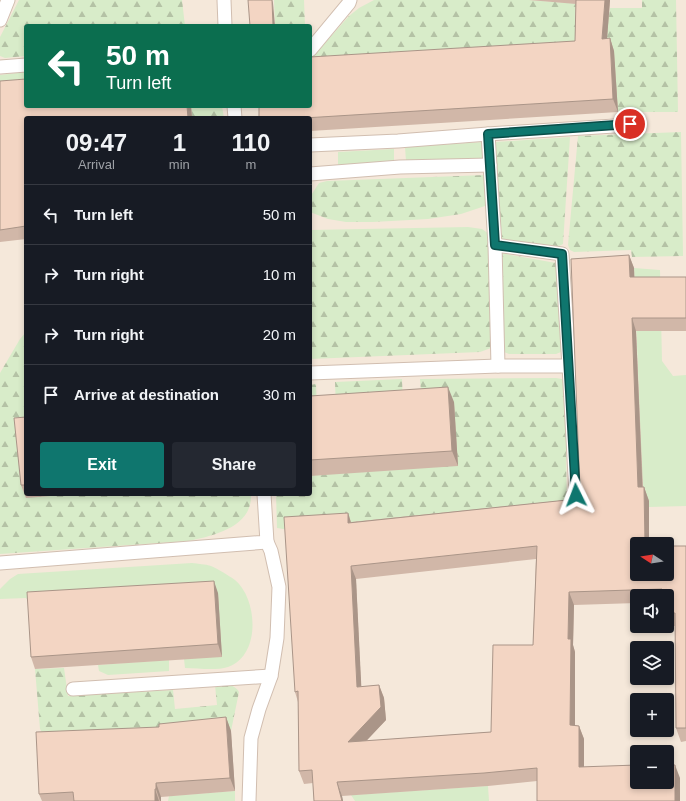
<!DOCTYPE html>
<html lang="en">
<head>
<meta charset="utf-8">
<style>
	body { margin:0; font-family:Arial,sans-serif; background:#242831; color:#f1f3f6; height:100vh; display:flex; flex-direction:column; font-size:15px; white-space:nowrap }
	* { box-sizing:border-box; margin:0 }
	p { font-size:13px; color:#9ea1a6 }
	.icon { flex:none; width:22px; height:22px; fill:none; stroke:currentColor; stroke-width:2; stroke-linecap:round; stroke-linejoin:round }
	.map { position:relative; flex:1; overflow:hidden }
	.side { position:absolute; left:24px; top:116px; width:288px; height:380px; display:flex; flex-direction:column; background:#171b24; border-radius:4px; box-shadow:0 2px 6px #0003 }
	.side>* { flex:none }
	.hud { position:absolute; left:24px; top:24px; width:288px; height:84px; border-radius:4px; box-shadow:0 2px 6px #0003; background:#0b6e4f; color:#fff; overflow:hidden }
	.needle { width:26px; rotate:282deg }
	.fabs { position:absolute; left:630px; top:537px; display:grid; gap:8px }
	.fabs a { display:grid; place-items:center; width:44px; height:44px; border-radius:4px; background:#171b24; box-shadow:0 2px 6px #0003; font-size:20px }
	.pin { position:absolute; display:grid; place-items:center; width:34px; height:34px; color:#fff; margin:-17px; border:2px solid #fff; border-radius:50%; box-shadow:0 1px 4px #0007 }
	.me { position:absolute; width:44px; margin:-22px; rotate:357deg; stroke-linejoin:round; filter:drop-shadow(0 0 3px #0008) }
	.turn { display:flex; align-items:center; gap:14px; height:84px; padding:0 16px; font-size:18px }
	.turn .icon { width:52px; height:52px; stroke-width:2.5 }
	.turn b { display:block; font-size:28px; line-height:34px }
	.eta { display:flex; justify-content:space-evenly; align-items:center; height:68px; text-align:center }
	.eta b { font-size:24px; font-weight:700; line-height:28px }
	.cta { display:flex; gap:8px; margin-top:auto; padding:8px 16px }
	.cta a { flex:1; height:46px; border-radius:4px; background:#0f766e; color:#fff; font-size:16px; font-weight:700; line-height:46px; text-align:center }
	.cta a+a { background:#242831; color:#f1f3f6 }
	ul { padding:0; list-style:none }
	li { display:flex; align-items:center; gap:12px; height:60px; padding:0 16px; border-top:1px solid #363941 }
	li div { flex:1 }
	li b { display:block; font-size:15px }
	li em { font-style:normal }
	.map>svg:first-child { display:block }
	.residential { fill:#f5e8da; fill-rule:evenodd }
	.green { fill:#d8ecc9 }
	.forest { fill:url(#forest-firs) }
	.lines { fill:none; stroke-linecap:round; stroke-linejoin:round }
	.service-casing { stroke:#d1beb0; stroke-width:15 }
	.service { stroke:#fff; stroke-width:13 }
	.wall { fill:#d1b7a8; fill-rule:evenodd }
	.shaded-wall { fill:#aa9588 }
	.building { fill:#f3d5c3; stroke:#aa9588; fill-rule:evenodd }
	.route-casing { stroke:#0a4d48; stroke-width:10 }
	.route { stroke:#0f766e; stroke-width:7 }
</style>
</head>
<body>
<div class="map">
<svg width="686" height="801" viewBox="0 0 686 801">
	<defs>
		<pattern id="forest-firs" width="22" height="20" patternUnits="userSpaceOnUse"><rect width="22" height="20" fill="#d8ecc9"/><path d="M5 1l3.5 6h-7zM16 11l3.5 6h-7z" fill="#b4c2a5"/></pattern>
	</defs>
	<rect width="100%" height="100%" fill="#fdf6ec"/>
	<!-- residential -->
	<path class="residential" d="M 0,0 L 686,0 L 686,801 L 0,801 ZM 26,26 L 310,26 L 310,106 L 26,106 ZM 26,118 L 310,118 L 310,494 L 26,494 ZM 637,544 L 667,544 L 667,574 L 637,574 ZM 637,596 L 667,596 L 667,626 L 637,626 ZM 637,648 L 667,648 L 667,678 L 637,678 ZM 637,700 L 667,700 L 667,730 L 637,730 ZM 637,752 L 667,752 L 667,782 L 637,782 Z"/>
	<!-- green -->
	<g class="green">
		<polygon points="26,72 26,91 0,93 0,75"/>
		<polygon points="484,142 486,159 406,161 405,147"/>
		<polygon points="394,149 394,162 338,165 338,152"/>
		<polygon points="634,268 660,270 662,361 673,376 686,375 686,506 649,507 649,501 643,500"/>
		<path d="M 192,563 C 198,564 205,564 211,566 C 218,569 228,575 235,580 C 258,599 261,656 228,667 C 215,671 198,668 185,668 L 184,659 L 31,604 L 26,598 L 0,599 L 0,589 L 10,579 L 18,574 Z"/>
		<polygon points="169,660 169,671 108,675 99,671 98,665"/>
		<polygon points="488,786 489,801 355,801 351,795"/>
		<polygon points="235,791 235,801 168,801 169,796"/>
	</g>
	<!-- forest -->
	<g class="forest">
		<polygon points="19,0 182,0 185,26 26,26 26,56 5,58 0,56 0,37"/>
		<polygon points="274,0 304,0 305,26 275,26"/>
		<polygon points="374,0 529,0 581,4 581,14 609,16 610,8 642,8 642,0 676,0 678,112 618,112 310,60 349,16 359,8"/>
		<polygon points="191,106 222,106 224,118 192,118"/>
		<polygon points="681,132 683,256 632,257 631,250 574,252 570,250 568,245 578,136"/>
		<polygon points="570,137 563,244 557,247 506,242 502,239 495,142"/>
		<polygon points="485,175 485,206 461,214 428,219 373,222 346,222 328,219 310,212 310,197 319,183 327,181"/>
		<polygon points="468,227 482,229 489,234 494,341 491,348 480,352 310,359 310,230"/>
		<polygon points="500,253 556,263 560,265 565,349 561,352 556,354 509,354 504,352 502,348"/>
		<path d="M 26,332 L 26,494 L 251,494 C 253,527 213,536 188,541 L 0,554 L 0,373 L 20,339 Z"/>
		<polygon points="556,378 562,379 565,383 567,514 289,530 277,528 276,494 310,494 310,476 422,405 420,379"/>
		<polygon points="402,379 403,406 336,410 335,382"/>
		<polygon points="316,384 317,412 310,412 310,385"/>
		<path d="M 64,668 L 68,696 L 173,690 L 175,709 L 217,705 L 215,685 C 224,685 234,683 239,692 L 231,731 L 49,745 L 40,729 L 35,669 Z"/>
	</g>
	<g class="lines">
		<defs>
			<g id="service">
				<polyline points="224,0 225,26"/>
				<polyline points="0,20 8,0"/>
				<polyline points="310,50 349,3 350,0"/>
				<polyline points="0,67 26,65"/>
				<polyline points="234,106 235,118"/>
				<polyline points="488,134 495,245 562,254 569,366"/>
				<polyline points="310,145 398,141 488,134 630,125"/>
				<polyline points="310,174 400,167 490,165"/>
				<polyline points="495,245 498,366"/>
				<polyline points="310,373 498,366 569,366 576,495"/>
				<polyline points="0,563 267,542 264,494"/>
				<polyline points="73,689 271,676"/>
				<polyline points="249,801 251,738 259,709 271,676 277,638 279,587 271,551 267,542"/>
			</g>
		</defs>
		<!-- service casing -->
		<use href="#service" class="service-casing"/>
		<!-- service -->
		<use href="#service" class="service"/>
	</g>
	<!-- wall -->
	<g class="wall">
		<polygon points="529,0 610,0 607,39 610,38 614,51 618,112 310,131 310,118 259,118 575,41 576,4"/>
		<polygon points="0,81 191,106 192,118 26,118 26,239 0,242"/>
		<path d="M 629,255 L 634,268 L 634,277 L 686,277 L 686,331 L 636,331 L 643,487 L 644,487 L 649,501 L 649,544 L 637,544 L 637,574 L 686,546 L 686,741 L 681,742 L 676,728 L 675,626 L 668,626 L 667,624 L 667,596 L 637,596 L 637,603 L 574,605 L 573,645 L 575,652 L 575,725 L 579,726 L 584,739 L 584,767 L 680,778 L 680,801 L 537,801 L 537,781 L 488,786 L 342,796 L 343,801 L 314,801 L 313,783 L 304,784 L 299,771 L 298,702 L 295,692 L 348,513 L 351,522 L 567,500 L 580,491 ZM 536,559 L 533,645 L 491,732 L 366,741 L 386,720 L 384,698 L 379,685 L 361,687 L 356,579 Z"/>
		<polygon points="310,396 454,402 458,466 310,476"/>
		<polygon points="26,417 26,494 74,494 26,498 21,485"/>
		<polygon points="218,593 222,657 35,669 31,657"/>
		<polygon points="226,717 231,731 235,791 161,797 161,801 42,801 39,794 159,727"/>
	</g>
	<!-- shaded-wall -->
	<g class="shaded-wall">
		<polygon points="272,0 273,3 275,26 273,26"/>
		<polygon points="605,0 610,0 606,52 602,39"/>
		<polygon points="610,38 614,51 618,112 613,99"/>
		<polygon points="187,106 191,106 192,118 188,118"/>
		<polygon points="629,255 634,268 635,290 630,277"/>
		<polygon points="632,318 636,331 643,500 638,487"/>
		<polygon points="448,387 454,402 458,466 452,451"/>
		<polygon points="644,487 649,501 649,544 645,544"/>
		<polygon points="348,513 352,526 348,523"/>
		<polygon points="351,566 356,579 362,700 357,687"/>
		<polygon points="214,581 218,593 222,657 218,644"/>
		<polygon points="569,592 574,605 573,645 575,652 575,738 570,725 568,639"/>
		<polygon points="379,685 384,698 386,720 353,755 348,742"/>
		<polygon points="226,717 231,731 235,791 230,778"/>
		<polygon points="579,726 584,739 584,781 579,767"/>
		<polygon points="675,765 680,778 680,801 675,801"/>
		<polygon points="337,782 342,796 343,801 342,801"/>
		<polygon points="156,783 161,797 161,801 160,801 156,789"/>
		<polygon points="155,789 159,801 155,801"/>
	</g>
	<!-- building -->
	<g class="building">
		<polygon points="248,0 272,0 273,26 250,26"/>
		<polygon points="576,0 605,0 602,39 610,38 613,99 304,118 259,118 259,106 310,106 310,57 575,41"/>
		<polygon points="26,79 26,106 187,106 188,118 26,118 26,226 0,230 0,81"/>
		<path d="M 629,255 L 630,277 L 686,277 L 686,318 L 632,318 L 638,487 L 644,487 L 645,544 L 637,544 L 637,574 L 667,574 L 667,546 L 686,546 L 686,728 L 676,728 L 675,613 L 667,613 L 667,596 L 662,596 L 662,589 L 569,592 L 568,639 L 571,639 L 570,725 L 579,726 L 579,767 L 637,765 L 637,782 L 667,782 L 667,765 L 675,765 L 675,801 L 537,801 L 537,768 L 484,773 L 337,782 L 342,801 L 314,801 L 312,770 L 299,771 L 298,691 L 295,692 L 284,517 L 348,513 L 348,523 L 567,500 L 567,491 L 580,491 L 571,259 ZM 537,546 L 533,645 L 493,645 L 491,732 L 348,742 L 381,707 L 379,685 L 357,687 L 351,566 Z"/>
		<polygon points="448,387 452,451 310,460 310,396"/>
		<polygon points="26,417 26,485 21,485 14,418"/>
		<polygon points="214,581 218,644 31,657 27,592"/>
		<polygon points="226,717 230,778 156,783 156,789 155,789 155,801 74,801 73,792 39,794 36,732 159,727 159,724"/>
	</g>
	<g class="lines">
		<defs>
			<polyline id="route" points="576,495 562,254 495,245 488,134 630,124"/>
		</defs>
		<!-- route casing -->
		<use href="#route" class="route-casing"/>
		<!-- route -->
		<use href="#route" class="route"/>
	</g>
</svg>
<div class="fabs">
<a><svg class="needle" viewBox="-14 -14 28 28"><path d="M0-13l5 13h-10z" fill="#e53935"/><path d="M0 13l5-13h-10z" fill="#9ea1a6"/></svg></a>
<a><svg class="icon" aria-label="sound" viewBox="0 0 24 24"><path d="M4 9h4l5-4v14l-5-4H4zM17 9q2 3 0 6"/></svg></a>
<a><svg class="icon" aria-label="layers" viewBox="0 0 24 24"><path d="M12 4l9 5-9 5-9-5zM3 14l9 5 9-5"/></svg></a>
<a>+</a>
<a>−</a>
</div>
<div class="pin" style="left:630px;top:124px;background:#d93025"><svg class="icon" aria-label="arrive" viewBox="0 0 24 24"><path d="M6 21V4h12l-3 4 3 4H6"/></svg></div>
<svg class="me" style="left:576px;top:495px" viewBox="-20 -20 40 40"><path d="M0-17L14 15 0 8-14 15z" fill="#0f766e" stroke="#fff" stroke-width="4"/></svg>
<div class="hud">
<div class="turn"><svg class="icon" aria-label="left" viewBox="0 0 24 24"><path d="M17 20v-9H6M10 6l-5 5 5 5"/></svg><div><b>50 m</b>Turn left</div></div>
</div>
<section class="side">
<div class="eta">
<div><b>09:47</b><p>Arrival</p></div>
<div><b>1</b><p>min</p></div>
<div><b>110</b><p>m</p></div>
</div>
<ul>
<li><svg class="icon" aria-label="left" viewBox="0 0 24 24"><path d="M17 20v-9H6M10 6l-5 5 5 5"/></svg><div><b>Turn left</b></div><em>50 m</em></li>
<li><svg class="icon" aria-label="right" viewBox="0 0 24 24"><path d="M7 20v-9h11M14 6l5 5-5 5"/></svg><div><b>Turn right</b></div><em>10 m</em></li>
<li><svg class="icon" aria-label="right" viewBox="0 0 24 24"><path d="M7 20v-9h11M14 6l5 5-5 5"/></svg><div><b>Turn right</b></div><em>20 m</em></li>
<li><svg class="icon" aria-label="arrive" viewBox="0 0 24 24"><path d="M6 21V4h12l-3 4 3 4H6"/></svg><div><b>Arrive at destination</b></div><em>30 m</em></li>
</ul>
<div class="cta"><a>Exit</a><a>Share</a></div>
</section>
</div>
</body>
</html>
